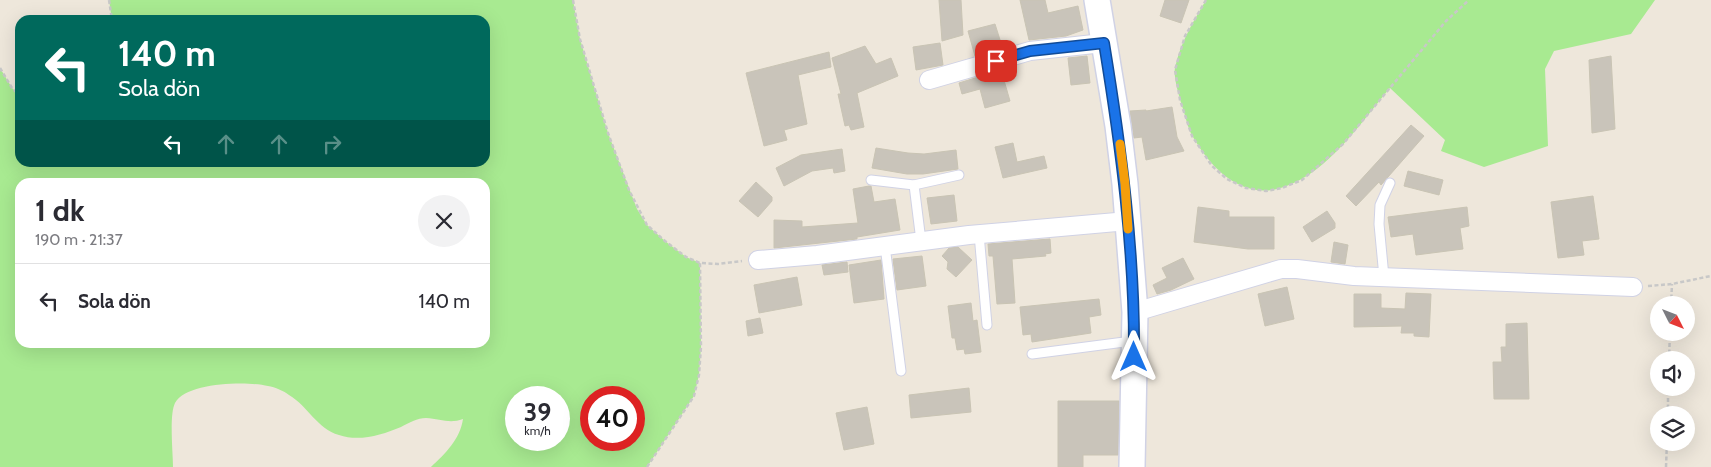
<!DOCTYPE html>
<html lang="tr">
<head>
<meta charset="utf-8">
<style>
	body { margin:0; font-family:Cabin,sans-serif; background:#f2f2f3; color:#2b2b33; height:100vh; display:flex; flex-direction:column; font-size:19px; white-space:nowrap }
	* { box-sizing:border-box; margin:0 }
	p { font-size:16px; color:#7c7c81 }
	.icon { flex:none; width:28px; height:28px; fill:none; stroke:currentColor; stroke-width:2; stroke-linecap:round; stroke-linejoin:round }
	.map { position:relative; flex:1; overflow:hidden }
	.details { position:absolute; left:15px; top:178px; width:475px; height:170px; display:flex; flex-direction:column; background:#fff; border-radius:15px; box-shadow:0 5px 20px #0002 }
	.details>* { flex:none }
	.top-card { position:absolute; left:15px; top:15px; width:475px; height:152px; border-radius:15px; box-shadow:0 5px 20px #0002; background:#00695c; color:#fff; overflow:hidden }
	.needle { width:32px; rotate:132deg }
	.tools { position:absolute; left:1650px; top:296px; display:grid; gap:10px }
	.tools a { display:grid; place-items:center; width:45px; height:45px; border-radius:50%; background:#fff; box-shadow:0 5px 20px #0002; font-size:25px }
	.speed { position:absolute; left:505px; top:386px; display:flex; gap:10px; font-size:25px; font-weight:700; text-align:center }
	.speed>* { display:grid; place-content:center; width:65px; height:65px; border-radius:50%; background:#fff; box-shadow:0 5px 20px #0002; line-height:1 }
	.speed small { font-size:12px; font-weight:400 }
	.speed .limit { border:8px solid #d22; background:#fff; color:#111 }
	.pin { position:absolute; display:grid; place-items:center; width:42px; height:42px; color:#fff; margin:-21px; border-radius:10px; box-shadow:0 2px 8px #0006 }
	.me { position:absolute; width:55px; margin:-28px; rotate:0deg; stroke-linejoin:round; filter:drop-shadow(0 0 4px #0008) }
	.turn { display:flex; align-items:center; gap:18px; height:105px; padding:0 20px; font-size:22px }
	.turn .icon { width:65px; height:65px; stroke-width:2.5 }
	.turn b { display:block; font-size:35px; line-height:42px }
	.lanes { display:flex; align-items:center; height:48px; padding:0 20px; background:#0003; justify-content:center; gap:25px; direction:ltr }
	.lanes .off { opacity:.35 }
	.round { display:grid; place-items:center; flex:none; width:52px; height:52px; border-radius:26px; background:#f2f2f3 }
	.headline { display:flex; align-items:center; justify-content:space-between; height:85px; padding:0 20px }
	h1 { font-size:30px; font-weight:700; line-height:38px }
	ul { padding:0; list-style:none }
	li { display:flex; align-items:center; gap:15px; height:75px; padding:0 20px; border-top:1px solid #e1e1e2 }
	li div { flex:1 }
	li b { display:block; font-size:19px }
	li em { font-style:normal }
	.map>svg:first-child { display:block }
	.green { fill:#a8ea91; fill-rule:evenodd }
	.building { fill:#c9c4ba; stroke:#c9c4b4 }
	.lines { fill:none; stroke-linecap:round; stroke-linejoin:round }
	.lane-casing { stroke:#d0d2e5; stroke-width:11 }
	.street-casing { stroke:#d0d2e5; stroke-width:20 }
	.secondary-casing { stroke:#d0d2e5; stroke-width:28 }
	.path { stroke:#c8c8c8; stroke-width:2.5; stroke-dasharray:4 2.5; stroke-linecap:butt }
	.lane { stroke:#fff; stroke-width:9 }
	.street { stroke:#fff; stroke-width:18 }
	.secondary { stroke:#fff; stroke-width:25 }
	.route-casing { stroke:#114b97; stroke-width:12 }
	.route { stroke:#1a73e8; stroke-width:9 }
	.slow { stroke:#f59e0b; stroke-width:9 }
</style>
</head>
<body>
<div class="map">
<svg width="1711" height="467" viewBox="0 0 1711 467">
	<rect width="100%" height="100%" fill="#eee7db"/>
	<!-- green -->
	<g class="green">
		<path d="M 109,0 L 573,0 L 580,39 L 608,133 L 637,209 L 647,225 L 665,241 L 686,257 L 700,263 L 701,347 L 699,375 L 694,396 L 647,467 L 431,467 C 446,453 460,439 463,419 C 450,424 440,419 426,418 C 418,418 408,423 401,427 C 382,435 359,442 339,435 C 317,429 308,406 289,395 C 284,391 275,387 268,386 C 248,381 186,382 175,403 C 169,415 173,453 173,467 L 0,467 L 0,68 L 12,88 L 20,96 L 20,162 L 485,162 L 485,20 L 112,20 ZM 20,182 L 485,182 L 485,342 L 20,342 ZM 516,398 L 559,398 L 559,440 L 516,440 ZM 591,398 L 634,398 L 634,440 L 591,440 Z"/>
		<path d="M 1206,0 L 1655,0 L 1631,34 L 1554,51 L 1545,69 L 1548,146 L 1484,167 L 1441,151 L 1445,140 L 1390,88 C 1361,122 1329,172 1284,187 C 1243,201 1212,170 1193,137 C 1188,129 1186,118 1183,109 C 1180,99 1173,78 1175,68 C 1180,43 1193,22 1206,0 Z"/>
	</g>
	<!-- building -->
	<g class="building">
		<polygon points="939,0 961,0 963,35 942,41"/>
		<polygon points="1020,0 1045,0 1048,13 1078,6 1083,30 1066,36 1029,40"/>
		<polygon points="1165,0 1189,0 1181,23 1160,16"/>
		<polygon points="995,24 1001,43 987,47 989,52 975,56 968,31"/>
		<polygon points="940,43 943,65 916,70 913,47"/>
		<polygon points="865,46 876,64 891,58 898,76 857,93 864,127 851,130 849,125 845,126 838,94 841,94 832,58"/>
		<polygon points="829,52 831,67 798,75 807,124 784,130 787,140 764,146 746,73"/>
		<polygon points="1087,56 1090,83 1071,85 1068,58"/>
		<polygon points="1611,56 1615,129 1592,133 1589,60"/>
		<polygon points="1001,70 1010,101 985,108 980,89 962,94 959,83"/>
		<polygon points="1172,107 1177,137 1184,151 1146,160 1142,137 1134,138 1130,111 1146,110 1146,111"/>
		<polygon points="1411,125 1424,136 1381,185 1379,182 1356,206 1346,196"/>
		<polygon points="1013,143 1017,162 1044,156 1047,168 1003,178 995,147"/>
		<polygon points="876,148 908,153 924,154 956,150 958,169 923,174 907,174 872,168"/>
		<polygon points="842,149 845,171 834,173 833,168 812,171 784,186 776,168 801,155"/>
		<polygon points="1408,171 1443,180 1439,195 1404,186"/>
		<polygon points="756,182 772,197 772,201 758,217 739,201"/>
		<polygon points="869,186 871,186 874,202 895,199 900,230 857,237 857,239 774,248 774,220 802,221 802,227 858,223 853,189"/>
		<polygon points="954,195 957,221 931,224 927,198"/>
		<polygon points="1593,196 1599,239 1582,241 1584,255 1558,258 1551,202"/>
		<polygon points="1198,207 1229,211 1229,217 1274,217 1274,249 1248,249 1194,242"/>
		<polygon points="1467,207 1469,226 1460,228 1463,249 1416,255 1413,234 1391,237 1388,217"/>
		<polygon points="1327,211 1335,223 1335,228 1312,242 1303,227"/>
		<polygon points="1050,239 1051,253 1045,254 1046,256 1012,259 1015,303 997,304 993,256 989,256 988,244"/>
		<polygon points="1334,242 1348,245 1345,264 1331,262"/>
		<polygon points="958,247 972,260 956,277 947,269 948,262 942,256 949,248"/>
		<polygon points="922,256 926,286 897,290 893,259"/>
		<polygon points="1183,258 1194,279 1171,290 1157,294 1153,285 1167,278 1162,268"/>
		<polygon points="881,260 884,299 854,303 849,265"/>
		<polygon points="847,262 848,272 824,275 822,265"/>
		<polygon points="797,277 802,305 759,313 754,285"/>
		<polygon points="1287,287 1294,319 1265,326 1258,294"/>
		<polygon points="1406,293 1431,294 1429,337 1414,336 1414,333 1401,333 1402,326 1354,327 1354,294 1381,294 1381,308 1405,309"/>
		<polygon points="1099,299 1101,315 1089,317 1091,333 1032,342 1031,334 1023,335 1020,307"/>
		<polygon points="971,303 973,321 977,320 981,352 965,354 964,349 957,350 955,338 952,338 948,306"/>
		<polygon points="760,318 763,333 748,336 746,321"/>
		<polygon points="1527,323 1529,399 1494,399 1493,362 1502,362 1501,347 1506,347 1506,324"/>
		<polygon points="969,388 971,412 911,418 909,395"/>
		<polygon points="1058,401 1119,401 1118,455 1083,455 1083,467 1058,467"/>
		<polygon points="867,407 874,444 844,450 836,413"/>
	</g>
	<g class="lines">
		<defs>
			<g id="lane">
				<polyline points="871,180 914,185 959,175"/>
				<polyline points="914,185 921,241"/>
				<polyline points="979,234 987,325"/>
				<polyline points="885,246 901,371"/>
				<polyline points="1384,277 1379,224 1380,205 1390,183"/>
				<polyline points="1032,354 1132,341"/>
			</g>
			<g id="street">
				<polyline points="929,80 1030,51 1103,43"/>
				<polyline points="758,260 817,255 969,235 1128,221"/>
				<polyline points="1135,312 1281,269 1297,269 1354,276 1633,287"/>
			</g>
			<polyline id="secondary" points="1097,0 1118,126 1125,184 1135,312 1132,467"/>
		</defs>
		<!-- lane casing -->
		<use href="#lane" class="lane-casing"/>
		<!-- street casing -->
		<use href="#street" class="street-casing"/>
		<!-- secondary casing -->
		<use href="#secondary" class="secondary-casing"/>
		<!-- path -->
		<g class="path">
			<polyline points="109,0 112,20"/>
			<polyline points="573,0 580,39 608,133 629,190 647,225 665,241 686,257 700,263 718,264 742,261"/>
			<polyline points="1206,0 1185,36 1175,70 1180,100 1192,136 1212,166 1227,179 1246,188 1266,191 1282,188 1302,180 1343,144 1446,21 1469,0"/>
			<polyline points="0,68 12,88 20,96"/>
			<polyline points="1648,286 1672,284 1711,276"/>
			<polyline points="1671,305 1672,284"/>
			<polyline points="1669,360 1670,332"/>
			<polyline points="1668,415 1668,388"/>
			<polyline points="647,467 694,396 699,375 701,347 700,263"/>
			<polyline points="1666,467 1667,442"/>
		</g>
		<!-- lane -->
		<use href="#lane" class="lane"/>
		<!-- street -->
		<use href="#street" class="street"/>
		<!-- secondary -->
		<use href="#secondary" class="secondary"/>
	</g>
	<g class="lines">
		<defs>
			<path id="route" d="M 996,61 L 1030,51 L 1104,43 C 1121,147 1135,252 1134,357"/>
		</defs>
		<!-- route casing -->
		<use href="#route" class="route-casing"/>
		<!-- route -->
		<use href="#route" class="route"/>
		<!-- slow -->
		<polyline class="slow" points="1120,144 1125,184 1128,229"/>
	</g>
</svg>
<div class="tools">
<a><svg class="needle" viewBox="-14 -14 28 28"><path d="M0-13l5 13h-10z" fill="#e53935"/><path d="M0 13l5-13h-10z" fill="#7c7c81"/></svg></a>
<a><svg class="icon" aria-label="sound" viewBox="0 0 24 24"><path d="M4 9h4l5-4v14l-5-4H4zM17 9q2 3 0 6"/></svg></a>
<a><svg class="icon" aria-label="layers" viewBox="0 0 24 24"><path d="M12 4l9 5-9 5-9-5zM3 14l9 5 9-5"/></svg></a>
</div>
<div class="speed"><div>39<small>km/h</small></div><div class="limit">40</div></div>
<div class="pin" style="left:996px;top:61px;background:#d93025"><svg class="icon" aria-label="arrive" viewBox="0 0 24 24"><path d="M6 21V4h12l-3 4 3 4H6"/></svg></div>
<svg class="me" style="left:1134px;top:357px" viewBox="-20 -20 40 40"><path d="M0-17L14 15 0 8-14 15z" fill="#1a73e8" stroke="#fff" stroke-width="4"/></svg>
<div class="top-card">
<div class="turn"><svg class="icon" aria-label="left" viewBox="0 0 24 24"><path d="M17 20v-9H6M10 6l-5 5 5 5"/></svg><div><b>140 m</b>Sola dön</div></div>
<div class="lanes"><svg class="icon" aria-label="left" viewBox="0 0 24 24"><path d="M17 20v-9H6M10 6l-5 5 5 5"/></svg><svg class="icon off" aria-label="ahead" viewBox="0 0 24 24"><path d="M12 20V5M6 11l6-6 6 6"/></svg><svg class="icon off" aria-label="ahead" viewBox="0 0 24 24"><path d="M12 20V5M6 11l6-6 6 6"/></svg><svg class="icon off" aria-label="right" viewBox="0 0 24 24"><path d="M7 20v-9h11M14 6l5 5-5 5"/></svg></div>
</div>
<section class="details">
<div class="headline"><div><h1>1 dk</h1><p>190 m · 21:37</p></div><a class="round"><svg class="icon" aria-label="close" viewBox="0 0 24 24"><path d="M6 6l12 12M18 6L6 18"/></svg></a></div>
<ul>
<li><svg class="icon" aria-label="left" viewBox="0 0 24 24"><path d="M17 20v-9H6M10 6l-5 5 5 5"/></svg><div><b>Sola dön</b></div><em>140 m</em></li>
</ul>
</section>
</div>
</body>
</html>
